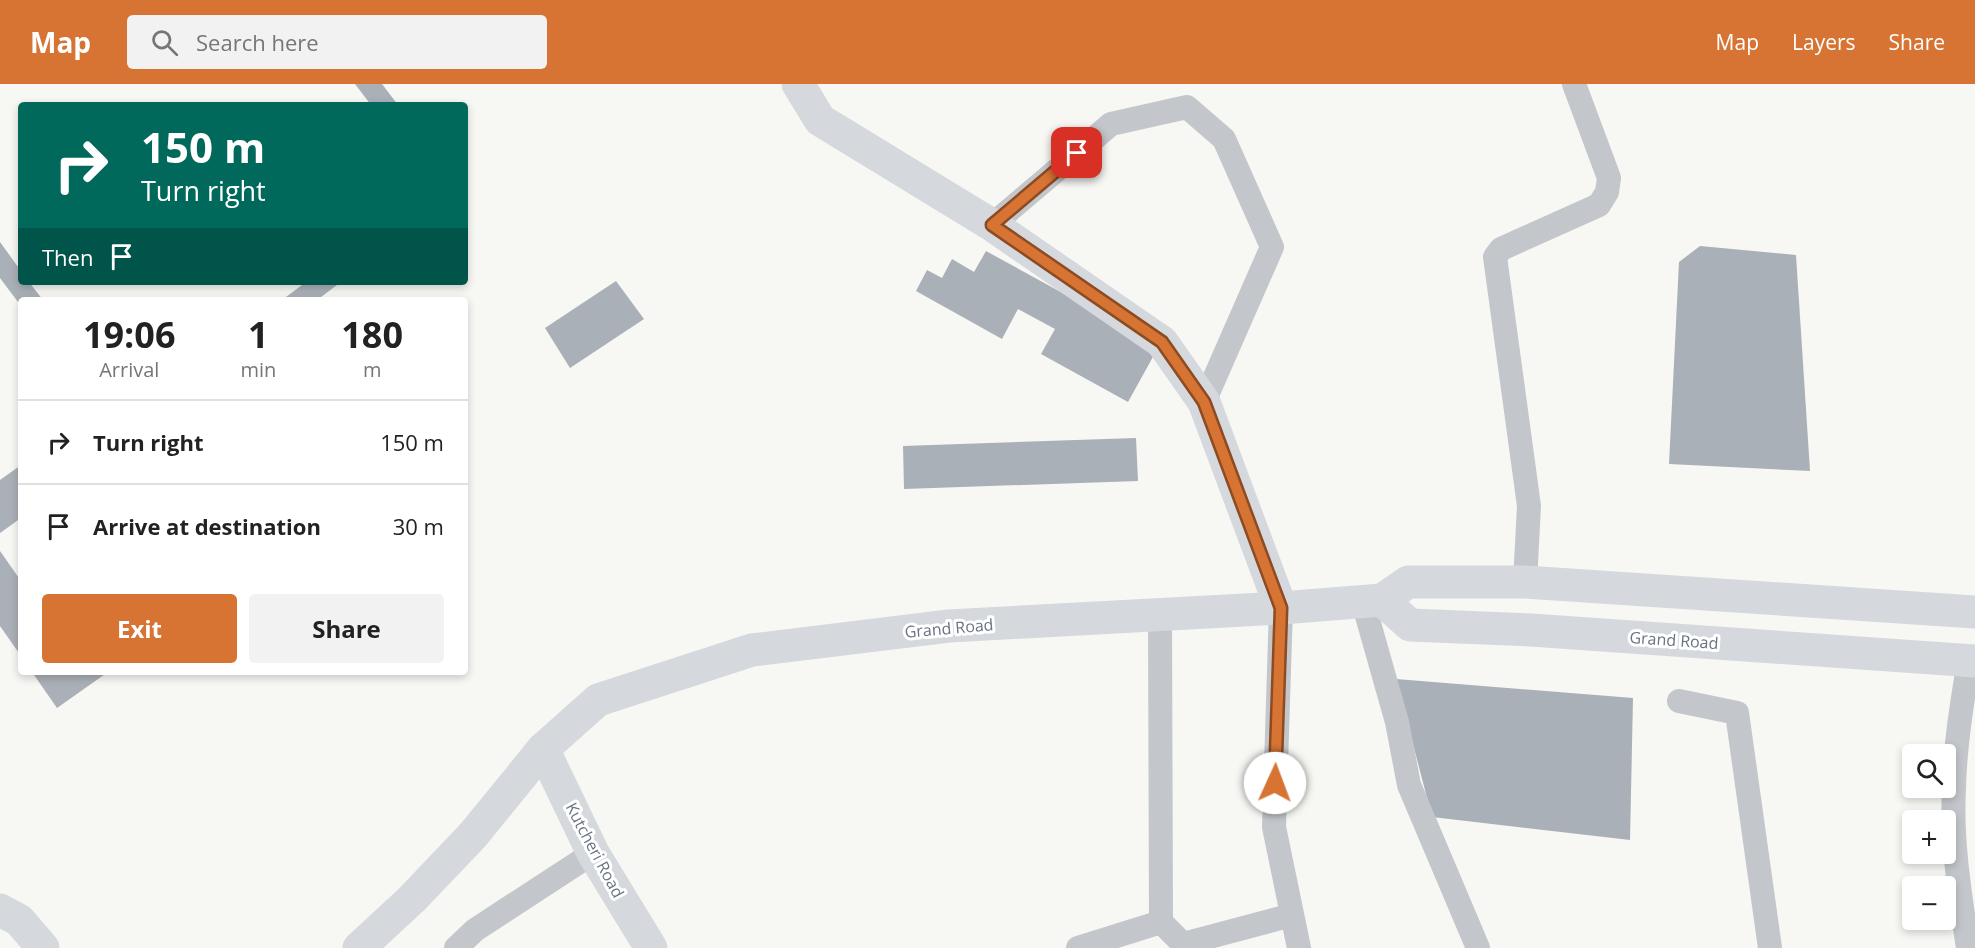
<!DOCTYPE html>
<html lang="en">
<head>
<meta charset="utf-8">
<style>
	body { margin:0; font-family:"Open Sans",sans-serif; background:#f2f2f2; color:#222; height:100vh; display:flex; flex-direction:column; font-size:22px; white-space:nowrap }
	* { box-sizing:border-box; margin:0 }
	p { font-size:20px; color:#767676 }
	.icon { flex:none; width:33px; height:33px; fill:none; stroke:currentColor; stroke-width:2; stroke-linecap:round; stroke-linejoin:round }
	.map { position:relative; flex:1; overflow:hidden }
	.side { position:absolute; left:18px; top:213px; width:450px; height:378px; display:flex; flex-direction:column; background:#fff; border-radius:6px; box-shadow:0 3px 9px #0003 }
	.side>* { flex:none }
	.hud { position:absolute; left:18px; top:18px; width:450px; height:183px; border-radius:6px; box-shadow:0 3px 9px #0003; background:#00695c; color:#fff; overflow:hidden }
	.buttons { position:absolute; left:1902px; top:660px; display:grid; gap:12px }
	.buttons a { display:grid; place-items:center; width:54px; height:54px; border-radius:6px; background:#fff; box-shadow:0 3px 9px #0003; font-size:30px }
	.pin { position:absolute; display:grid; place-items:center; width:51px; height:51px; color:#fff; margin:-26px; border-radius:12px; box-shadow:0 3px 9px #0006 }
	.me { position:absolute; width:66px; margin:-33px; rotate:2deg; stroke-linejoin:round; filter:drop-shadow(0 0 4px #0008) }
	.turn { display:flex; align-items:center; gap:21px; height:126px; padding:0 24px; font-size:27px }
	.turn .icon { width:78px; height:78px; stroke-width:2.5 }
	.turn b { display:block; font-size:42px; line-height:51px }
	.then { display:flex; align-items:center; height:57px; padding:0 24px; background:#0003; gap:12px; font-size:22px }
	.eta { display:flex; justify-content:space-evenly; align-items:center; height:102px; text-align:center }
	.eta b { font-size:36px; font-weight:700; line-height:42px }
	.button { display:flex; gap:12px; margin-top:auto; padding:12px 24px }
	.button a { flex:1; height:69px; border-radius:6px; background:#d77434; color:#fff; font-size:24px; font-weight:700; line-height:69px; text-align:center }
	.button a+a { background:#f2f2f2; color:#222 }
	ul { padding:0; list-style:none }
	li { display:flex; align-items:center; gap:18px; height:84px; padding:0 24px; border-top:2px solid #e0e0e0 }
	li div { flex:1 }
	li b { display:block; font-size:22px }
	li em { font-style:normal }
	header { display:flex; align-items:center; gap:36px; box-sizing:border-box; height:84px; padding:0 30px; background:#d77434; color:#fff }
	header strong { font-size:28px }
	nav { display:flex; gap:33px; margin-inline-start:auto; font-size:21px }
	.search { width:420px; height:54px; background:#f2f2f2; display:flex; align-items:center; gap:15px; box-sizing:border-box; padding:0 21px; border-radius:6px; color:#767676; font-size:22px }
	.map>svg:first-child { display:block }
	.building { fill:#aab0b7 }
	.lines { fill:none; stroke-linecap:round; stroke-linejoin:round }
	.street { stroke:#c3c6ca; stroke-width:24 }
	.secondary { stroke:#d5d8dc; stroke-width:33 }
	.primary { stroke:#d5d8dc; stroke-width:33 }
	.route-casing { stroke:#8c4b22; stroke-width:15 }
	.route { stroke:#d77434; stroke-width:10 }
	.labels { text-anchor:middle; stroke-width:6; stroke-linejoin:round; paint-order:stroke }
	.street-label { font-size:16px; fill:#687383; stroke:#fff }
</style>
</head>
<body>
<header>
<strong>Map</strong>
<div class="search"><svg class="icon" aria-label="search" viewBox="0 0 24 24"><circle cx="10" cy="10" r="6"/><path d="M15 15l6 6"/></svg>Search here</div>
<nav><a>Map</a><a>Layers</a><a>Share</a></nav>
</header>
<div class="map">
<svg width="1975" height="864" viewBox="0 0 1975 864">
	<rect width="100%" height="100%" fill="#f7f7f4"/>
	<!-- building -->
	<g class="building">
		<polygon points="355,0 382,0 398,21 371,21"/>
		<polygon points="0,158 21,187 21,198 29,198 43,216 21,216 21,222 0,194"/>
		<polygon points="1700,162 1796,171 1810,387 1669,380 1679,178"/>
		<polygon points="986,167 1159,262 1128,318 1041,270 1055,245 1018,225 1002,255 916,207 927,186 942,194 952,175 974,188"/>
		<polygon points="616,197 644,235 570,284 545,244"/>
		<polygon points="306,198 341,198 317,216 282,216"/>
		<polygon points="1136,354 1138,397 904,405 903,362"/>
		<polygon points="21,381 21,434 0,449 0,396"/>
		<polygon points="0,467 21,497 21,572 0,542"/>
		<polygon points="32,588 108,588 57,624"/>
		<polygon points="1396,595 1633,614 1630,756 1432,733"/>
	</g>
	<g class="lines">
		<!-- street -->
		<g class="street">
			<polyline points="992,141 1111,40 1187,23 1224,55 1272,163 1204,318"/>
			<polyline points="1525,498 1529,422 1495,173 1501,165 1599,121 1607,108 1609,94 1574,0"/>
			<polyline points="1363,518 1397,638 1409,701 1478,864"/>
			<polyline points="1281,524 1274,743 1299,864"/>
			<polyline points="1160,531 1161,838"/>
			<polyline points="1679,617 1737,629 1770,864"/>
			<polyline points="456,864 475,846 593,769"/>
			<polyline points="1078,864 1161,838 1183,860 1292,831"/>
			<path d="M 1968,864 C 1960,811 1951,757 1954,704 C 1955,661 1962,619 1969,576"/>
		</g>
		<!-- secondary -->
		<g class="secondary">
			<polyline points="798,0 820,36 992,141 1162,258 1204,318 1281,524"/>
			<polyline points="543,665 593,769 651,864"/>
			<polyline points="0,826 19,836 43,864"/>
			<polyline points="359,864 412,815 473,751 543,665 598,616 752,566 949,542 1281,524 1382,516"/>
		</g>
		<!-- primary -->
		<polyline class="primary" points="1975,528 1525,498 1408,498 1382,516 1410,541 1531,546 1975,577"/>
	</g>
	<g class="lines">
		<defs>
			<polyline id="route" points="1077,69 992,141 1162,258 1204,318 1281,524 1275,699"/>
		</defs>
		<!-- route casing -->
		<use href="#route" class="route-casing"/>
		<!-- route -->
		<use href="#route" class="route"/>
	</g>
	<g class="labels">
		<!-- street labels -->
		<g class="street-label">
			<text transform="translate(949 544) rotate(-5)" y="6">Grand Road</text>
			<text transform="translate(1674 556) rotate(4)" y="6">Grand Road</text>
			<text transform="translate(595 766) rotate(62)" y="6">Kutcheri Road</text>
		</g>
	</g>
</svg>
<div class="buttons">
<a><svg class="icon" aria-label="search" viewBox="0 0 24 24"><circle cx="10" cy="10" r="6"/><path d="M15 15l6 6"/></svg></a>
<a>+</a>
<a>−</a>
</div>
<div class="pin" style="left:1077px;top:69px;background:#d93025"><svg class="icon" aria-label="arrive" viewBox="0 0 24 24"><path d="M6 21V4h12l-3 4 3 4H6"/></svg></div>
<svg class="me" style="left:1275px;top:699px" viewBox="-20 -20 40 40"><circle r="19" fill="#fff"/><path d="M0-13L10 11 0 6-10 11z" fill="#d77434"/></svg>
<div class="hud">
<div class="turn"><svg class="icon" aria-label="right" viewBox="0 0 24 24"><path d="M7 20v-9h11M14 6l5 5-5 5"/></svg><div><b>150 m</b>Turn right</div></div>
<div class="then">Then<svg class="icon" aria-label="arrive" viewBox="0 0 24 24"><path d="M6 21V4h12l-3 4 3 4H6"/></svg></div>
</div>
<section class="side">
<div class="eta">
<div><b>19:06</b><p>Arrival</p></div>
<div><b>1</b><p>min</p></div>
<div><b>180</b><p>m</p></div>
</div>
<ul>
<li><svg class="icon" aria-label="right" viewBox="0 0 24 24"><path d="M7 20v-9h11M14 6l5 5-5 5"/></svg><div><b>Turn right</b></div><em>150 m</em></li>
<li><svg class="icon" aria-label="arrive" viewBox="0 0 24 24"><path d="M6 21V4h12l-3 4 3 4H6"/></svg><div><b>Arrive at destination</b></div><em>30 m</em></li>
</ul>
<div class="button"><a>Exit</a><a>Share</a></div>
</section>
</div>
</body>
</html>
